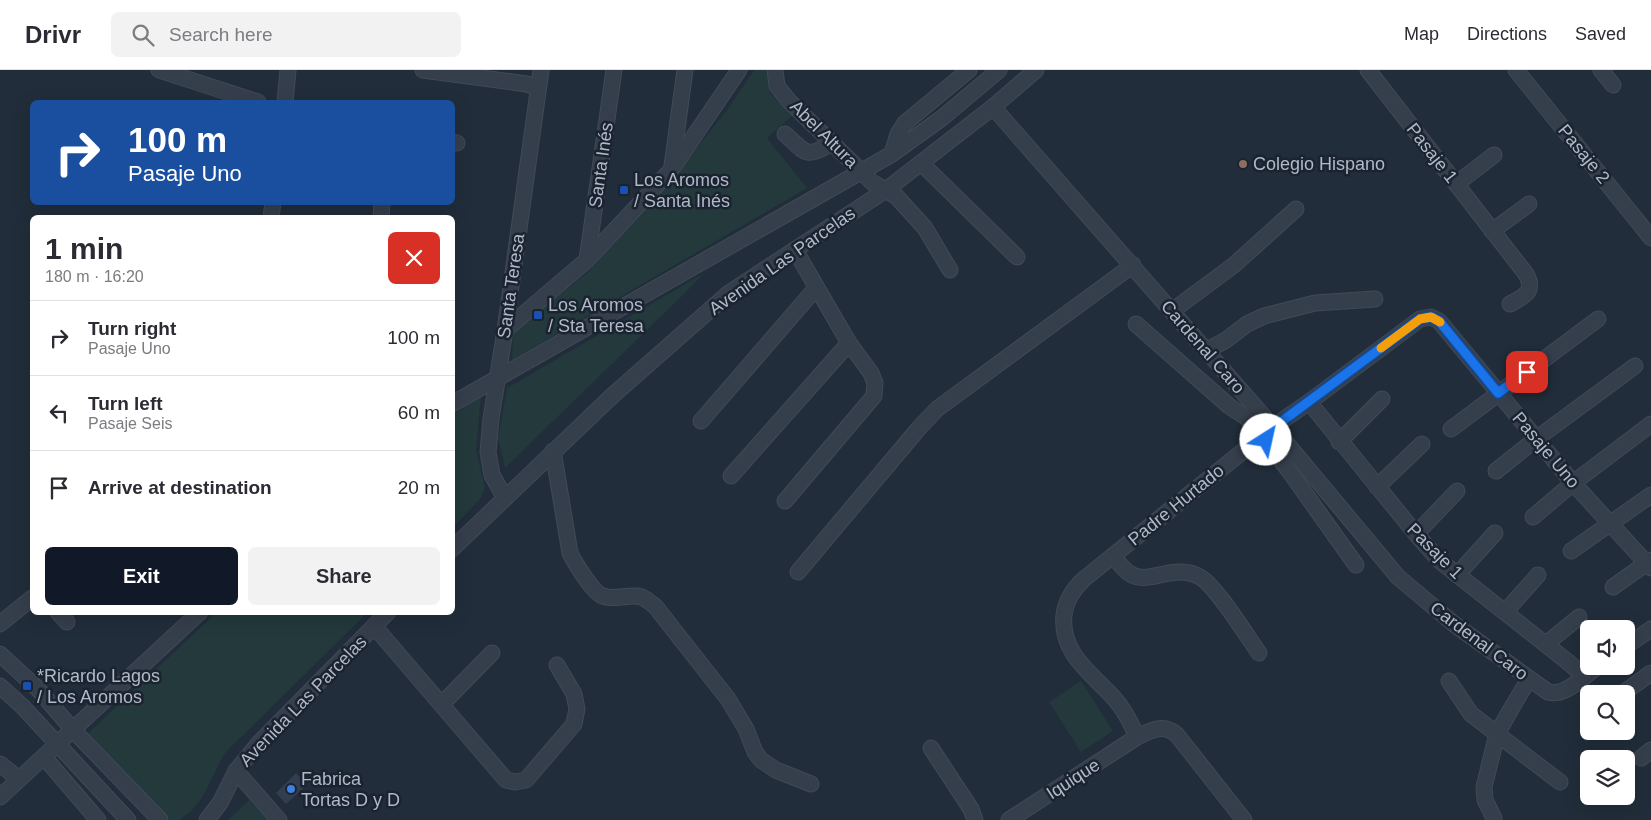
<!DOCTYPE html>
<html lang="en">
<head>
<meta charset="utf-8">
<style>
	body { margin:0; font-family:Arial,sans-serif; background:#f2f2f3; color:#2b2b33; height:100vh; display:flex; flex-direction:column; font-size:19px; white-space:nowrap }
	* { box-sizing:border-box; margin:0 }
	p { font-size:16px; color:#7c7c81 }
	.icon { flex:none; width:28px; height:28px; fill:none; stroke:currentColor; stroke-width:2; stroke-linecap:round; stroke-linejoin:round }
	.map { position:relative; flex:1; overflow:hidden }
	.details { position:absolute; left:30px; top:145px; width:425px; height:400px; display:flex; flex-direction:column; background:#fff; border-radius:8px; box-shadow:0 5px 20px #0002 }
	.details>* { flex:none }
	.top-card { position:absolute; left:30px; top:30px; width:425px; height:105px; border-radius:8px; box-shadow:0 5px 20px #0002; background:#1a4fa0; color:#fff; overflow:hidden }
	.buttons { position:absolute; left:1580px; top:550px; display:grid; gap:10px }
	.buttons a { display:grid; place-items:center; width:55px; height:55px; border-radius:8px; background:#fff; box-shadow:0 5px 20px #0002; font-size:25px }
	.pin { position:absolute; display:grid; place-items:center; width:42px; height:42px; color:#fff; margin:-21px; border-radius:10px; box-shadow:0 2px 8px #0006 }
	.me { position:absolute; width:55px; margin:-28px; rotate:35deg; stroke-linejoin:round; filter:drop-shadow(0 0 4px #0008) }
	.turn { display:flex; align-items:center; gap:18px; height:105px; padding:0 15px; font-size:22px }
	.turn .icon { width:65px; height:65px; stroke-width:2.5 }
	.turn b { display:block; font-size:35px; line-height:42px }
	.round { display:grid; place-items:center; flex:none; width:52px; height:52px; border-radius:8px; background:#f2f2f3 }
	.summary { display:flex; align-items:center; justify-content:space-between; height:85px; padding:0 15px }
	h1 { font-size:30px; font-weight:700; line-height:38px }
	.button { display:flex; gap:10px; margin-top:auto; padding:10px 15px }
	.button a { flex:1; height:58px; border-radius:8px; background:#111827; color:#fff; font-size:20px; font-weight:700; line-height:58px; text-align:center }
	.button a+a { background:#f2f2f3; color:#2b2b33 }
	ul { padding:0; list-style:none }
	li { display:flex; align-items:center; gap:15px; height:75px; padding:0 15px; border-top:1px solid #e1e1e2 }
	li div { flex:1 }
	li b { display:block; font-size:19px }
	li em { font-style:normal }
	header { display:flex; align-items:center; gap:30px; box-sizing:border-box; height:70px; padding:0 25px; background:#fff; border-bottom:1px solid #e1e1e2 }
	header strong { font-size:24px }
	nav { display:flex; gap:28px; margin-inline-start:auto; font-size:18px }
	.search { width:350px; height:45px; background:#f2f2f3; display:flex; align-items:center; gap:12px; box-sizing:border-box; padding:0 18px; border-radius:8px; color:#7c7c81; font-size:19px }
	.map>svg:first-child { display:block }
	.green { fill:#23393c }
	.building { fill:#303e4f }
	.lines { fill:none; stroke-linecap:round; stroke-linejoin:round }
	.minor-casing { stroke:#414a57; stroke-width:17 }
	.minor { stroke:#353e4b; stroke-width:15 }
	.route-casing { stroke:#114b97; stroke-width:12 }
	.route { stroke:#1a73e8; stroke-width:9 }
	.slow { stroke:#f59e0b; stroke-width:9 }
	.education-dot { fill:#8d6e63; stroke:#1a232f; stroke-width:2 }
	.transit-dot { fill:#1a4fb4; stroke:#1a232f; stroke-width:2 }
	.shop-dot { fill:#3f7fe0; stroke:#1a232f; stroke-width:2 }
	.labels { text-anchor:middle; stroke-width:5; stroke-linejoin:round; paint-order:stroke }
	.street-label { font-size:18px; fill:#b0b9c7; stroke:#1a232f }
	.poi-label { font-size:18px; fill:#b0b9c7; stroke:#1a232f; text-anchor:start }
</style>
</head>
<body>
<header>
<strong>Drivr</strong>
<div class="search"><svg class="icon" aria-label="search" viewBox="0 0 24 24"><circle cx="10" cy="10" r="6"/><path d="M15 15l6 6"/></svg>Search here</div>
<nav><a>Map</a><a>Directions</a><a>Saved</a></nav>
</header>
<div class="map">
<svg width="1651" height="750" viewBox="0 0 1651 750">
	<rect width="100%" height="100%" fill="#212d3a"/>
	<!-- green -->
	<g class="green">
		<polygon points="754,0 766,0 770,23 792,46 767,68 807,118 512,290 513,263 589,201 674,106 727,40"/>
		<polygon points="704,203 687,221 505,398 498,368 507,318"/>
		<polygon points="481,326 476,379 485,418 480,429 453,457 453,345"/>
		<polygon points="216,543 367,543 224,684 202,728 191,741 179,750 170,750 86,665"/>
		<polygon points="1081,611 1113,661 1081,682 1049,632"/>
		<polygon points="249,730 268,750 228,750"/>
	</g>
	<!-- building -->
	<polygon class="building" points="296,703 307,715 286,734 276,723"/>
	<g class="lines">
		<defs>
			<g id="minor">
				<polyline points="159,0 258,32"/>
				<polyline points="423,0 527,14 538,18"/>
				<polyline points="775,0 777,16 789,31 873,113 896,126 925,158 950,200"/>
				<path d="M 1368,0 L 1526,204 C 1536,222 1524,226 1510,234"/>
				<polyline points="1516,0 1651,168"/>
				<polyline points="1601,0 1613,15"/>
				<polyline points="285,32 288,0"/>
				<path d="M 993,37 L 1273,357 L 1398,507 L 1454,554 L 1548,622 C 1565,627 1584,606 1598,596"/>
				<path d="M 785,64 C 805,82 806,90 831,73"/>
				<polyline points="452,72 457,73"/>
				<polyline points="892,84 898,64 905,53 969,0"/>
				<polyline points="921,93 1017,187"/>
				<polyline points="672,96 685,0"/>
				<polyline points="1456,114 1494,85"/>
				<polyline points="271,148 273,132"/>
				<polyline points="381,148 382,132"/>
				<polyline points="1492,161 1529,134"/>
				<polyline points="587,190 614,0"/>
				<polyline points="1172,241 1234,195 1296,139"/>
				<polyline points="1136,254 1229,336 1247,348 1266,370 1292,405 1356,495"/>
				<polyline points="505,260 587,190 671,100 739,0"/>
				<polyline points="1206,281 1226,270 1247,254 1264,246 1315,233 1375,229"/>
				<polyline points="1309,332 1416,464 1440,491 1568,592 1584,606"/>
				<polyline points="452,334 892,84 942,48 999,0"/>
				<polyline points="701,351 816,218"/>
				<polyline points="1451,359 1598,249"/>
				<polyline points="1339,372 1382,329"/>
				<path d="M 553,381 L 570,483 C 575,493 593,523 603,526 C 616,531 630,523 642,527 C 646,529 651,533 655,536 L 728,629 L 746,659 L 755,682 L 761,690 L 776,700 L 811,714"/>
				<polyline points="1496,401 1536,369 1635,296"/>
				<polyline points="731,406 849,273"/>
				<polyline points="1377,417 1422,374"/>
				<polyline points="505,428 492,405 488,382 491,349 505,260 541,0"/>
				<polyline points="785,431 874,326 875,313 871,303 849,273 795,180"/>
				<polyline points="1533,447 1573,413 1651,354"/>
				<polyline points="1416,464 1457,421"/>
				<polyline points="452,479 612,326 729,223 886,120 993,37 1036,0"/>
				<polyline points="1571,481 1651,425"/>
				<path d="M 1113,486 C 1118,492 1123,499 1129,503 C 1147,517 1174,492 1200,507 C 1217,517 1246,565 1259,583"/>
				<polyline points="798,502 919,358 937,339 1133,195"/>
				<polyline points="1457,505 1495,463"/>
				<polyline points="1613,517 1651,490"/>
				<polyline points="58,542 67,552"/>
				<polyline points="1505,542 1538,505"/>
				<polyline points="0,554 32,528"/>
				<polyline points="374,556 506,710 515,712 526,710 574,654 577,639 574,624 557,595"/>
				<polyline points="1546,574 1579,547"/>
				<polyline points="1626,576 1651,559"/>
				<polyline points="0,584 38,619 73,660 160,750"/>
				<polyline points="1449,611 1471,644 1497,664 1511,639 1529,609"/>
				<polyline points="0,616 22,636 128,750"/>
				<polyline points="1622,624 1651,603"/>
				<polyline points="442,634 492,583"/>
				<path d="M 1137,667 C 1131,653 1124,639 1114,628 C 1091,603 1060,583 1064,545 C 1066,530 1073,519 1084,509 L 1273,357 L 1309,332 L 1420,249 L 1431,247 L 1439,251 L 1573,413 L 1651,498"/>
				<polyline points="931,678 971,739 975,750"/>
				<polyline points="44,687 98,750"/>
				<polyline points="1641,688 1651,680"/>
				<polyline points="0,694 19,709"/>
				<polyline points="236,701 279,750"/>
				<polyline points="0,727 200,542"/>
				<polyline points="1494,748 1485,730 1484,717 1497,664 1560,712"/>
				<polyline points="207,750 220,733 236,701 259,673 388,542"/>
				<path d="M 1009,750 L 1137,667 C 1151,660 1164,653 1177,665 L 1244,750"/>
			</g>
		</defs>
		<!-- minor casing -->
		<use href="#minor" class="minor-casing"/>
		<!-- minor -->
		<use href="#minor" class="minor"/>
	</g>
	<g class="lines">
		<defs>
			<polyline id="route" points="1266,370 1262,366 1420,249 1431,247 1439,251 1498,323 1527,302"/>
		</defs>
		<!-- route casing -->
		<use href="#route" class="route-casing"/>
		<!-- route -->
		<use href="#route" class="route"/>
		<!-- slow -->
		<polyline class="slow" points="1381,278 1420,249 1431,247 1440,252"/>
	</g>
	<!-- markers -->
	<circle class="education-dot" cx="1243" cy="94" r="5"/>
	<g class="transit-dot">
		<rect x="619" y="115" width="10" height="10" rx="2.5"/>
		<rect x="533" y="240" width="10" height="10" rx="2.5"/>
		<rect x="22" y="611" width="10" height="10" rx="2.5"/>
	</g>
	<circle class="shop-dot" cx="291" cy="719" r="5"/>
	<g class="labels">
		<!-- street labels -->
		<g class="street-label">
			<text transform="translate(824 64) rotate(45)" y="6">Abel Altura</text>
			<text transform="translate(1432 83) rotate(52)" y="6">Pasaje 1</text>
			<text transform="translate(1584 84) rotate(51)" y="6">Pasaje 2</text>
			<text transform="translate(601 95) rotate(-82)" y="6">Santa Inés</text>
			<text transform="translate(782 191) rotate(-35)" y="6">Avenida Las Parcelas</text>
			<text transform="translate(511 216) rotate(-82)" y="6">Santa Teresa</text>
			<text transform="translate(1203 277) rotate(49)" y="6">Cardenal Caro</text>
			<text transform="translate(1546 380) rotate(50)" y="6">Pasaje Uno</text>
			<text transform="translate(1176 435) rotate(-39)" y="6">Padre Hurtado</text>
			<text transform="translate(1435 481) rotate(45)" y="6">Pasaje 1</text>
			<text transform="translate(1479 571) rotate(37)" y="6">Cardenal Caro</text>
			<text transform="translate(303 631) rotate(-46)" y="6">Avenida Las Parcelas</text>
			<text transform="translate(1073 709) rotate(-33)" y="6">Iquique</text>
		</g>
		<!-- poi labels -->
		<g class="poi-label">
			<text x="1253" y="100">Colegio Hispano</text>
			<text x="634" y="116">Los Aromos<tspan x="634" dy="21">/ Santa Inés</tspan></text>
			<text x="548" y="241">Los Aromos<tspan x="548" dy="21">/ Sta Teresa</tspan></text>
			<text x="37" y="612">*Ricardo Lagos<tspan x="37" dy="21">/ Los Aromos</tspan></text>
			<text x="301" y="715">Fabrica<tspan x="301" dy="21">Tortas D y D</tspan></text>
		</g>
	</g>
</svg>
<div class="buttons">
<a><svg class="icon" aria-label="sound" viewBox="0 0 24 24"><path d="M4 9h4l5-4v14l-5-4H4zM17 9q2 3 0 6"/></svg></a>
<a><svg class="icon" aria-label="search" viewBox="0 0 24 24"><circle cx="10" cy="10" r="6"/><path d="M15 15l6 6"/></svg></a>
<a><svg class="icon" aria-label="layers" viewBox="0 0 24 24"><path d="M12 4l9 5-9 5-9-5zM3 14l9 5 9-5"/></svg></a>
</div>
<div class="pin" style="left:1527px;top:302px;background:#d93025"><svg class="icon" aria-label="arrive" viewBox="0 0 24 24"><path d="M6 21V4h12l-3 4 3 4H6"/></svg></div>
<svg class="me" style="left:1266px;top:370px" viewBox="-20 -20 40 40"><circle r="19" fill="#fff"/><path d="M0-13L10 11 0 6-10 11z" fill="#1a73e8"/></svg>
<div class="top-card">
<div class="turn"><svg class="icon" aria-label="right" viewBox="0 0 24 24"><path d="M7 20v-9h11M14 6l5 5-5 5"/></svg><div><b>100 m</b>Pasaje Uno</div></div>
</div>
<section class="details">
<div class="summary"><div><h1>1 min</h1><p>180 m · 16:20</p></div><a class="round" style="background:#d93025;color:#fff"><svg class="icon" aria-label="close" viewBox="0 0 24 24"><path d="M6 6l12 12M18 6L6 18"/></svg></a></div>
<ul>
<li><svg class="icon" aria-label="right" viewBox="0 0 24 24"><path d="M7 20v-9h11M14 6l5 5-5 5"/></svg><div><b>Turn right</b><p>Pasaje Uno</p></div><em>100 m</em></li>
<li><svg class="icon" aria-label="left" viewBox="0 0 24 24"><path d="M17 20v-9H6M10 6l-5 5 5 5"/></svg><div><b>Turn left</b><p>Pasaje Seis</p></div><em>60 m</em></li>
<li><svg class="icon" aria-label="arrive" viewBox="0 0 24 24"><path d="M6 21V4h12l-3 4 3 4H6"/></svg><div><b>Arrive at destination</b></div><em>20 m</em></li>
</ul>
<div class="button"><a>Exit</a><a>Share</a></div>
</section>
</div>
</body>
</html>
